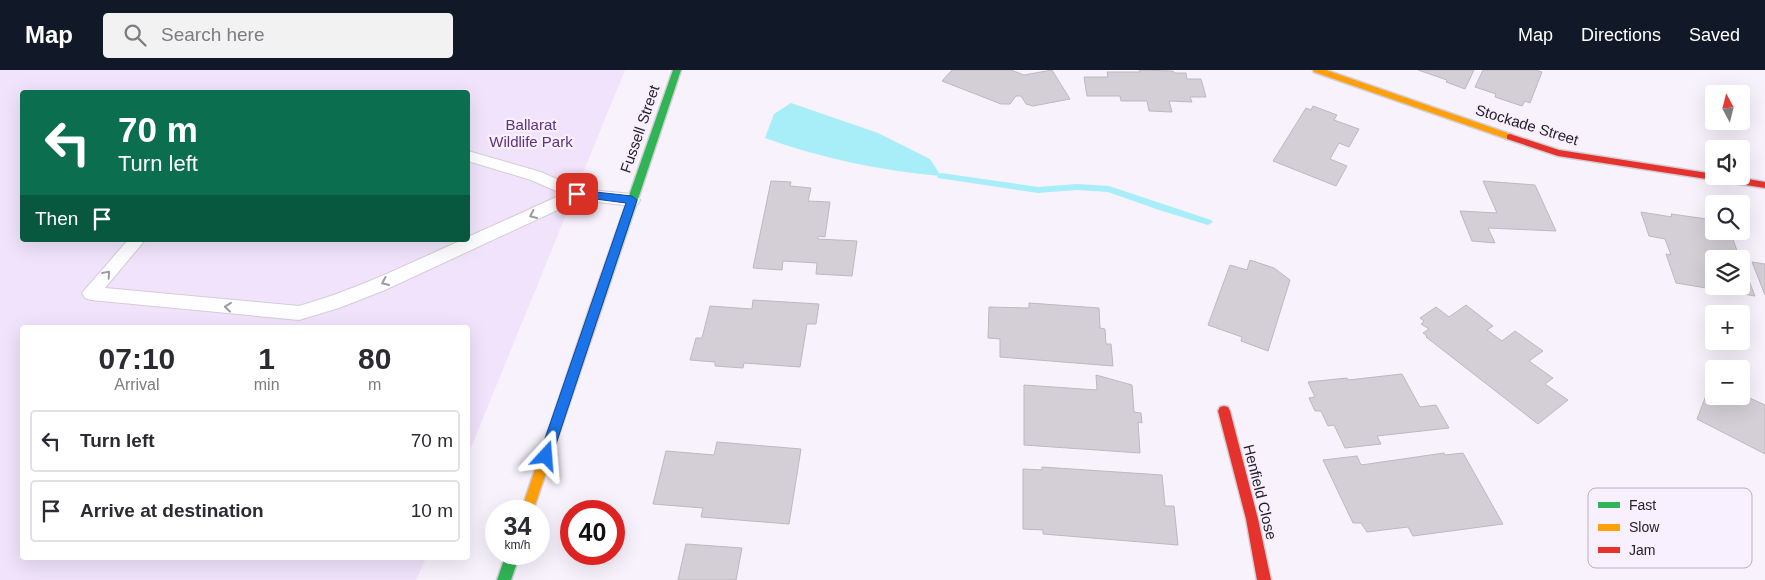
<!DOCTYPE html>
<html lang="en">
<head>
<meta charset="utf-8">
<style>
	body { margin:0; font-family:Helvetica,sans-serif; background:#f2f2f3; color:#2b2b33; height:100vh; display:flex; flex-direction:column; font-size:19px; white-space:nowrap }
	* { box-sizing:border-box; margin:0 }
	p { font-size:16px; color:#7c7c81 }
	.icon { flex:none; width:28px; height:28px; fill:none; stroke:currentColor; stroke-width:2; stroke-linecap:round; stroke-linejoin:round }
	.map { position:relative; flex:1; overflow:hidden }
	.details { position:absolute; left:20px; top:255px; width:450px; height:235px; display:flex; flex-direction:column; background:#fff; border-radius:5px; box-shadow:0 5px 20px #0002 }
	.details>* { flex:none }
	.guide { position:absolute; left:20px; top:20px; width:450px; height:152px; border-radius:5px; box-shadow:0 5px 20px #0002; background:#0b6e4f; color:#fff; overflow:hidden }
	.needle { width:32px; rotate:353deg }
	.tools { position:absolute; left:1705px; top:15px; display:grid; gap:10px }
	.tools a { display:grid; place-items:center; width:45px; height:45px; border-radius:5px; background:#fff; box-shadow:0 5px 20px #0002; font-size:25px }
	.speed { position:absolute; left:485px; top:430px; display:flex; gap:10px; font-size:25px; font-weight:700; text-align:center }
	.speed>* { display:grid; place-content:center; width:65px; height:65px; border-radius:50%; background:#fff; box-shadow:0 5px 20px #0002; line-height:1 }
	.speed small { font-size:12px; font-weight:400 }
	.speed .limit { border:8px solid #d22; background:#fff; color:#111 }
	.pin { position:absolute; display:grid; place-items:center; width:42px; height:42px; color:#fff; margin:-21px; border-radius:10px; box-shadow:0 2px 8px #0006 }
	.me { position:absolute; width:55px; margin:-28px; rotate:19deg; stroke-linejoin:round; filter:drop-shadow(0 0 4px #0008) }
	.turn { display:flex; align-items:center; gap:18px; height:105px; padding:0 15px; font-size:22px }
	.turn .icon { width:65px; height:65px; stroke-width:2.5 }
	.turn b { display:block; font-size:35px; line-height:42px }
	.then { display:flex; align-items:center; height:48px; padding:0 15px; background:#0003; gap:10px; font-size:19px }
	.eta { display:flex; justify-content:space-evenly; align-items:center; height:85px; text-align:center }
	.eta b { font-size:30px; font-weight:700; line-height:35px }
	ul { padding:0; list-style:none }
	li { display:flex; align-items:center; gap:15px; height:62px; margin:0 10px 8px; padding:0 5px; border:2px solid #e1e1e2; border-radius:5px }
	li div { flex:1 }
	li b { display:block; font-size:19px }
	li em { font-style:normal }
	header { display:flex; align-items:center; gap:30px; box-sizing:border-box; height:70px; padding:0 25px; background:#111827; color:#fff }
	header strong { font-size:24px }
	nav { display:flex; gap:28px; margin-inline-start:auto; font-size:18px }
	.search { width:350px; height:45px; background:#f2f2f3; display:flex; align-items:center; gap:12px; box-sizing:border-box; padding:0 18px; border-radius:5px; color:#7c7c81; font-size:19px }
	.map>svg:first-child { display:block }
	.green { fill:#f0e3fb; fill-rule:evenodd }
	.water { fill:#a8eef8 }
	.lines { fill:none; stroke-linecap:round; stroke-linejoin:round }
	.stream { fill:#a8eef8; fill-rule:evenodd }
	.building { fill:#d4ced6; stroke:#beb8bf }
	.lane-casing { stroke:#d3ced6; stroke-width:2 }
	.fast-casing { stroke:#d3ced6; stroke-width:3 }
	.slow-casing { stroke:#d3ced6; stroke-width:3 }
	.jam-casing { stroke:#d3ced6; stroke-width:3 }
	.lane { fill:#fefdff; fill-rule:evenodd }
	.fast { fill:#30b455; fill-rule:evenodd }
	.slow { fill:#ff9f0a; fill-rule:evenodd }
	.jam { fill:#e5322d; fill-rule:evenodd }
	.oneway { stroke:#9d9a9f }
	.route { fill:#1a73e8; stroke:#114b97 }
	.labels { text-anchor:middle; stroke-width:4.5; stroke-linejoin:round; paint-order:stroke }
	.park-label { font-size:15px; fill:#60317c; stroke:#f8efff }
	.street-label { font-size:15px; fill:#262229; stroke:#f8efff }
	.key { fill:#f8efff; stroke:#b9b2bf; stroke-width:1 }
	.key-label { font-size:14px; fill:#262229 }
</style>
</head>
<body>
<header>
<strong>Map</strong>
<div class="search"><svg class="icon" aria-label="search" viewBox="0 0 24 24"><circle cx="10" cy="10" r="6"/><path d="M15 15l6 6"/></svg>Search here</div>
<nav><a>Map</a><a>Directions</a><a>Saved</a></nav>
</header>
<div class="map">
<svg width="1765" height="510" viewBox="0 0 1765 510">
	<rect width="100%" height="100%" fill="#f7f2fc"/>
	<!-- green -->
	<path class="green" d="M 0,0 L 625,0 L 468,385 L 468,258 L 22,258 L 22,488 L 426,488 L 416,510 L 0,510 ZM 22,22 L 468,22 L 468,170 L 22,170 Z"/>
	<!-- water -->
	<path class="water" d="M 791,33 L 878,63 L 930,89 L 941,106 C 881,101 821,88 765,68 L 774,44 Z"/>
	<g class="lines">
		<!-- stream -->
		<polygon class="stream" points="941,103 1038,117 1077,114 1109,116 1211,150 1213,152 1208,155 1159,140 1108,122 1077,120 1038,123 938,108 937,106"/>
	</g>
	<!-- building -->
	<g class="building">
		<polygon points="952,0 1011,0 1024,5 1052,0 1070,29 1033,36 1026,34 1021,26 1016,26 1010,34 1001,34 942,11"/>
		<polygon points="1139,0 1173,1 1174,3 1186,3 1187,9 1201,9 1206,27 1190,27 1192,32 1169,31 1172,42 1149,41 1147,31 1121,31 1120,26 1087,26 1084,7 1108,7 1107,2 1140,2"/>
		<polygon points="1418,0 1474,0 1465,19 1446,12 1447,10"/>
		<polygon points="1483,0 1536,0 1542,2 1530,33 1525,31 1522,36 1495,27 1496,24 1475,17"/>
		<polygon points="1313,36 1337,45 1334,50 1359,59 1349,77 1339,73 1330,89 1347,96 1336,116 1273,91 1306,38 1311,40"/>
		<polygon points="771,111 791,112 790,116 811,118 808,131 830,132 825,167 818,166 818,169 857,171 852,206 816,204 817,193 783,191 782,200 753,198"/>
		<polygon points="1483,111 1535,115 1556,161 1488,158 1495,173 1472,171 1460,141 1497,143"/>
		<polygon points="1641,142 1672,147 1671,144 1707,149 1714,151 1714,161 1730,161 1740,189 1714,189 1714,216 1741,216 1741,191 1755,226 1676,213 1666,184 1671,185 1665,169 1649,166"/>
		<polygon points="1250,190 1274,198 1290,210 1268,281 1241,271 1242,267 1208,255 1230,195 1247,200"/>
		<polygon points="1752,192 1765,194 1765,225"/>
		<polygon points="753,230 819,234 816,254 807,254 800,297 744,293 743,298 715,296 715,292 690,290 696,268 702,268 710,236 752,239"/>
		<polygon points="1029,233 1099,238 1100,258 1105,259 1106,274 1111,274 1113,296 1000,287 1000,269 988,268 989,237 1029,238"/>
		<polygon points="1466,235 1493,256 1487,260 1502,271 1515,261 1543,281 1529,291 1553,308 1545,314 1568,330 1538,354 1426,267 1427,266 1423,263 1429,259 1421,254 1424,251 1420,248 1436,237 1449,247"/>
		<polygon points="1402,304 1420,337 1436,335 1449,358 1377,366 1381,374 1345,378 1334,355 1328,356 1321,341 1315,341 1309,328 1315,327 1308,312 1347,308 1348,310"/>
		<polygon points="1096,305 1132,315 1134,342 1141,343 1142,353 1138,352 1140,383 1024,375 1024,315 1097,320"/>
		<polygon points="1712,310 1714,311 1714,326 1741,326 1741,324 1765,335 1765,384 1697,349"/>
		<polygon points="717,372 801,379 789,454 701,447 703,438 653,434 666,381 714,385"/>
		<polygon points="1444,383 1445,385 1463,383 1503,454 1413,466 1408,457 1367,462 1361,453 1353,453 1323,390 1357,386 1361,395"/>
		<polygon points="1042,397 1162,405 1165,436 1174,436 1178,475 1043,464 1043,460 1023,459 1023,399 1042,400"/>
		<polygon points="686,474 742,478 736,510 678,510"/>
	</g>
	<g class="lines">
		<defs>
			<path id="lane" d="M 468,81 L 541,102 L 579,119 L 632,124 L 638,126 L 640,130 L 638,134 L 632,136 L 579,130 L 385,220 L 339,238 L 299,250 L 91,230 L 85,228 L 82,223 L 128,170 L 145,170 L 105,218 L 299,236 C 356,220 408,194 462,170 L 468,170 L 468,167 L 563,124 L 531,110 L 468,91 Z"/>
			<g id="fast">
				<polygon points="673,0 681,0 601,240 599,243 591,243 589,240"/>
				<polygon points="506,484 520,484 511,510 497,510"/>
			</g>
			<g id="slow">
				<polygon points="1313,0 1326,0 1513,65 1515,67 1513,69 1507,69 1314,2"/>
				<polygon points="595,236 599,237 601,240 533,441 521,441 589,240 591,237"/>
			</g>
			<g id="jam">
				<polygon points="1510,64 1559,80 1714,104 1714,106 1731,106 1765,112 1765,118 1558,86 1507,69 1507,65"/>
				<polygon points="1224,336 1228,337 1230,341 1258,449 1271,510 1257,510 1246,449 1218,341 1220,337"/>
			</g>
		</defs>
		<!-- lane casing -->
		<use href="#lane" class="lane-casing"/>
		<!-- fast casing -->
		<use href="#fast" class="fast-casing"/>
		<!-- slow casing -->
		<use href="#slow" class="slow-casing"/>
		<!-- jam casing -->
		<use href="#jam" class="jam-casing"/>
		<!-- lane -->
		<use href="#lane" class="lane"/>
		<!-- fast -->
		<use href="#fast" class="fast"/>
		<!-- slow -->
		<use href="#slow" class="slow"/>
		<!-- jam -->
		<use href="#jam" class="jam"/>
	</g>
	<!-- one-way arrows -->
	<defs><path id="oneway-chevron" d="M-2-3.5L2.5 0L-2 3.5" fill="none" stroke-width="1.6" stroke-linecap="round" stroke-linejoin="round" transform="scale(1.25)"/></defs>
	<g class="oneway">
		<use href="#oneway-chevron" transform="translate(533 145) rotate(155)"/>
		<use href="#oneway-chevron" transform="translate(107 204) rotate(-49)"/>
		<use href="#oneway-chevron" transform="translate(385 212) rotate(156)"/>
		<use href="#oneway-chevron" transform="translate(228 237) rotate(-174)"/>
	</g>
	<!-- route -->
	<polygon class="route" points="577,120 632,126 637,130 552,386 550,390 546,392 541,390 539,386 626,133 573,126 572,124"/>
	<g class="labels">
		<!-- park labels -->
		<g class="park-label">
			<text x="531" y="60">Ballarat<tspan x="531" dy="17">Wildlife Park</tspan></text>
		</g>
		<!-- street labels -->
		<g class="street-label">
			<text transform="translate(1527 55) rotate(17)" y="5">Stockade Street</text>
			<text transform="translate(640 59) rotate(-71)" y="5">Fussell Street</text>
			<text transform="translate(1260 422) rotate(76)" y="5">Henfield Close</text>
		</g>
	</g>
	<!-- legend -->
	<rect x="1588" y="418" width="164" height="80" rx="8" class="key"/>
	<rect x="1598" y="432" width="22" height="6" fill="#30b455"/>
	<rect x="1598" y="454" width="22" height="7" fill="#ff9f0a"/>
	<rect x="1598" y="477" width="22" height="6" fill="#e5322d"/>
	<g class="key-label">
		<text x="1629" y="440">Fast</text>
		<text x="1629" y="462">Slow</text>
		<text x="1629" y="485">Jam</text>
	</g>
</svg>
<div class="tools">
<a><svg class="needle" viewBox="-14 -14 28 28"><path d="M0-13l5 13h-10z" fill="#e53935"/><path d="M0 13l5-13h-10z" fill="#7c7c81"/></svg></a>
<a><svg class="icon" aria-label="sound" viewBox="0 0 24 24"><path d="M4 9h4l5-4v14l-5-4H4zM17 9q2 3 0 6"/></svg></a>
<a><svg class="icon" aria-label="search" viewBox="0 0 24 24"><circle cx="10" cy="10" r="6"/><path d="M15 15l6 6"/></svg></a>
<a><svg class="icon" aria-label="layers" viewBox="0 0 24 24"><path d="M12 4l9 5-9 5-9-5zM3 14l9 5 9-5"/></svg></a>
<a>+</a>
<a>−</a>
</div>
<div class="speed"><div>34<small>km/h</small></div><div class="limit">40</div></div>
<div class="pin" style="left:577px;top:124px;background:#d93025"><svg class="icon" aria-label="arrive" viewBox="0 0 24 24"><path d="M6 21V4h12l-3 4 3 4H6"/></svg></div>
<svg class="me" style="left:546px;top:386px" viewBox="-20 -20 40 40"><path d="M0-17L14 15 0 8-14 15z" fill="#1a73e8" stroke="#fff" stroke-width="4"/></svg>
<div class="guide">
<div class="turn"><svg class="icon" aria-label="left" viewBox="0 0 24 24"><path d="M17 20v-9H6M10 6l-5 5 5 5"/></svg><div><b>70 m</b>Turn left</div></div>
<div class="then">Then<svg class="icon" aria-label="arrive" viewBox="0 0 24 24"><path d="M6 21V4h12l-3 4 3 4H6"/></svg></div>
</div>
<section class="details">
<div class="eta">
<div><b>07:10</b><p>Arrival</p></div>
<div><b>1</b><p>min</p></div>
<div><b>80</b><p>m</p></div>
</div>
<ul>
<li><svg class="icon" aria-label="left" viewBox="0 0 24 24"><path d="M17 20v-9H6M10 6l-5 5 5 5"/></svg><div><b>Turn left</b></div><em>70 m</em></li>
<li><svg class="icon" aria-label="arrive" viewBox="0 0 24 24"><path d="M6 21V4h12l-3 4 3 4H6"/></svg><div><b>Arrive at destination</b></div><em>10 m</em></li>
</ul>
</section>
</div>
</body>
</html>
